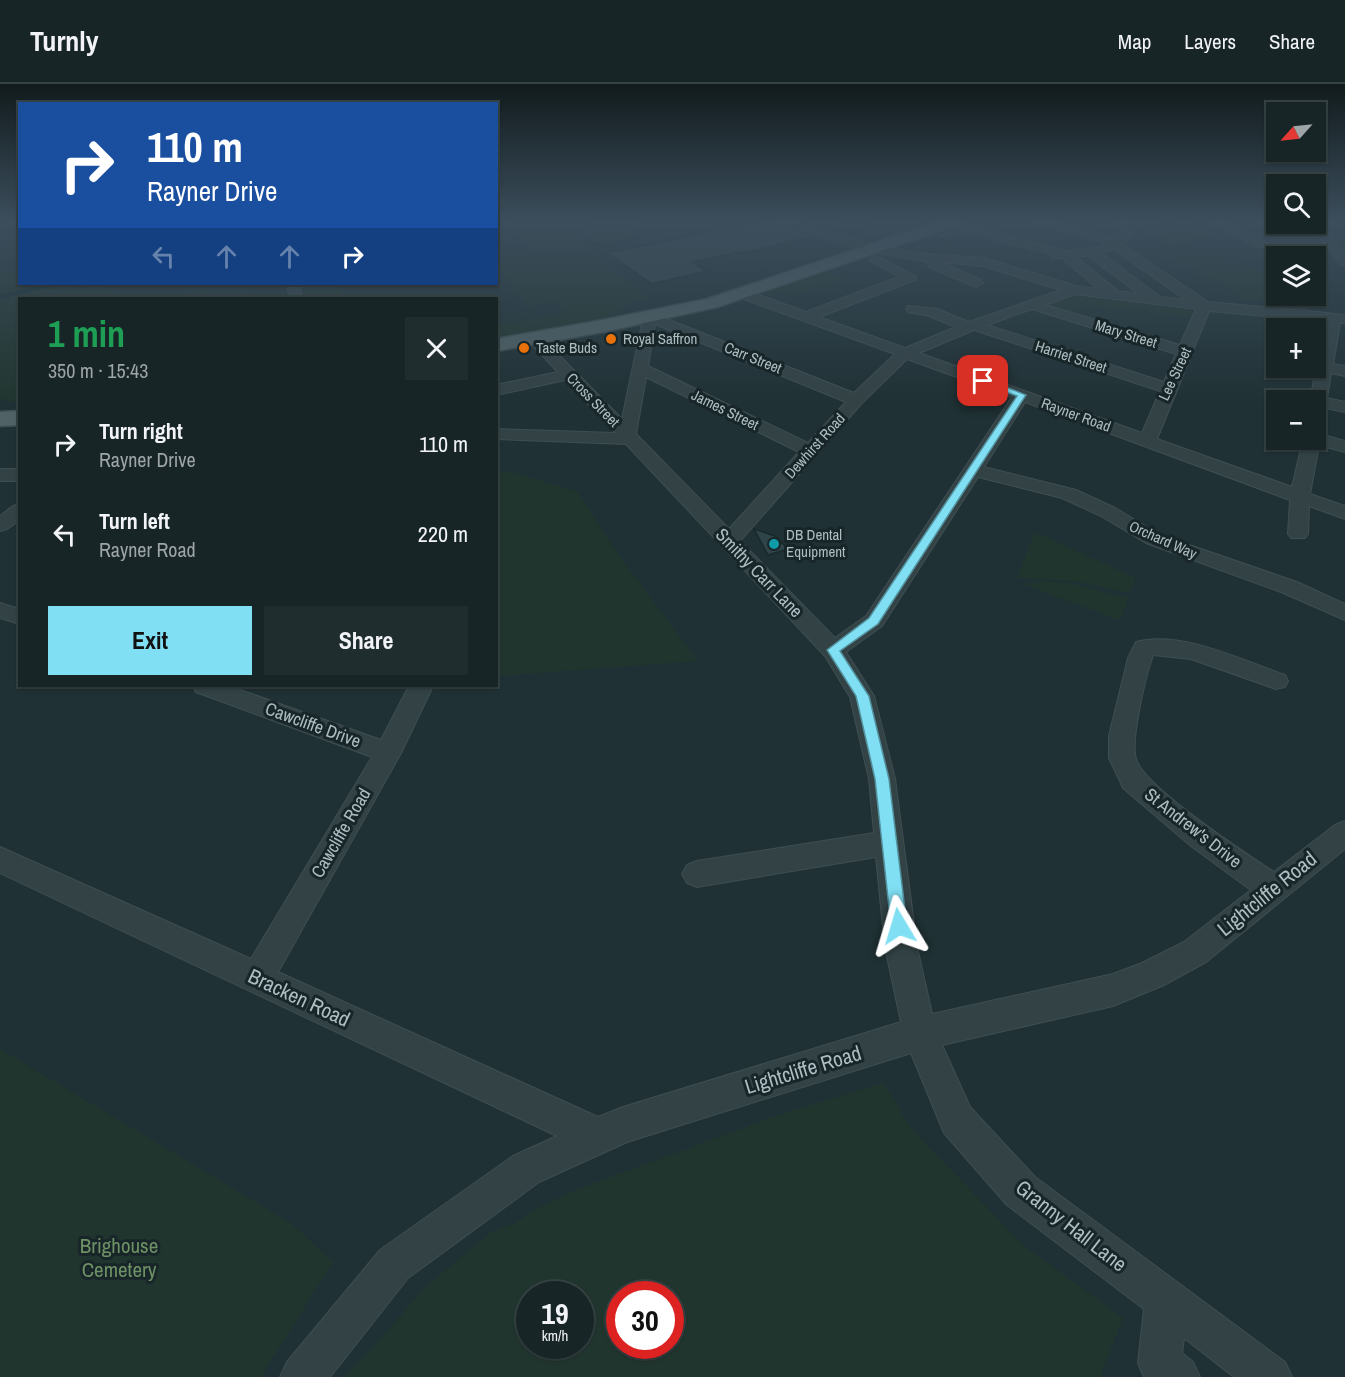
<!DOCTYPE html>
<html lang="en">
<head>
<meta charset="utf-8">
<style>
	body { margin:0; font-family:"Archivo Narrow",sans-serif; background:#202d2f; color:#f1f3f6; height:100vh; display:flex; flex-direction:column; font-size:22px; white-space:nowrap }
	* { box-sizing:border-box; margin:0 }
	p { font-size:20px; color:#9ea5a7 }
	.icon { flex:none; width:33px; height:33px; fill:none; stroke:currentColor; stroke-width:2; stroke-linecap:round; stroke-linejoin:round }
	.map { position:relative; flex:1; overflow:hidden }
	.details { position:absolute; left:18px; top:213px; width:480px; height:390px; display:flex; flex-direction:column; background:#172527; border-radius:0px; box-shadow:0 2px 4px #0004,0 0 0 2px #364244 }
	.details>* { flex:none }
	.top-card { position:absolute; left:18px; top:18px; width:480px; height:183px; border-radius:0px; box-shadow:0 2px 4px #0004,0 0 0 2px #364244; background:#1a4fa0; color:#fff; overflow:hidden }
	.needle { width:39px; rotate:243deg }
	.fabs { position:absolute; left:1266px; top:18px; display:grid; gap:12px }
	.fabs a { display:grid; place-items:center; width:60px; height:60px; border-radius:0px; background:#172527; box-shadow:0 2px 4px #0004,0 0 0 2px #364244; font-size:30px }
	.speed { position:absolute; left:516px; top:1197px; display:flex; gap:12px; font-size:30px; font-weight:700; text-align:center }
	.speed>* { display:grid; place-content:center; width:78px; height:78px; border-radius:50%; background:#172527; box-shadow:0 2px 4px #0004,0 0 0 2px #364244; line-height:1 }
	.speed small { font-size:15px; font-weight:400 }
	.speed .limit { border:9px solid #d22; background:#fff; color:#111 }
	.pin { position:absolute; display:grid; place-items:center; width:51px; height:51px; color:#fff; margin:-26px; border-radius:12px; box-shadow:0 3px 9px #0006 }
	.me { position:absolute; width:66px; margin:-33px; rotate:353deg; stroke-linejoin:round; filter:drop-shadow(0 0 4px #0008) }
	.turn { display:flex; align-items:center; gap:21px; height:126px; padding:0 30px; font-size:27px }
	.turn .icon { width:78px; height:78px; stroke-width:2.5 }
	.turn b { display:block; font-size:42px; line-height:51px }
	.lanes { display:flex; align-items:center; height:57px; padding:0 30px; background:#0003; justify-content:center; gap:30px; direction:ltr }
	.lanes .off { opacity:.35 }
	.round { display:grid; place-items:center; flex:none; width:63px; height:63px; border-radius:0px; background:#202d2f }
	.overview { display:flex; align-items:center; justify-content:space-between; height:102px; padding:0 30px }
	h1 { font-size:36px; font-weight:800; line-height:45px; color:#1e9e55 }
	.action { display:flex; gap:12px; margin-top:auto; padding:12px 30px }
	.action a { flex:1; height:69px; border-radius:0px; background:#80dff3; color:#111; font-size:24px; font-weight:800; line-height:69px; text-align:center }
	.action a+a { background:#202d2f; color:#f1f3f6 }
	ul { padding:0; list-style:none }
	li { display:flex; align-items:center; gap:18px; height:90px; padding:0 30px }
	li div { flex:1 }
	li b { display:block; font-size:22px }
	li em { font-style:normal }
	header { display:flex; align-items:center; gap:36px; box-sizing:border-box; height:84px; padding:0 30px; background:#172527; border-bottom:2px solid #364244 }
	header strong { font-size:28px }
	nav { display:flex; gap:33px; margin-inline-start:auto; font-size:21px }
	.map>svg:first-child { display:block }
	.green { fill:#21352f; fill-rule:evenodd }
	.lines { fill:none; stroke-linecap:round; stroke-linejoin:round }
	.stream { stroke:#142c30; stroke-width:4 }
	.building { fill:#2e4448; stroke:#1a292b; stroke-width:1.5 }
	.minor-casing { stroke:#3f4e51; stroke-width:2 }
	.primary-casing { stroke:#3f4e51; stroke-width:3 }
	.minor { fill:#324245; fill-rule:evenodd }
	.primary { fill:#506265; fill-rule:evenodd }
	.route { fill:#80dff3; stroke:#53919e; stroke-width:1.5 }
	.food-dot { fill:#e8710a; stroke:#182629; stroke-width:2 }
	.culture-dot { fill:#0f9aa8; stroke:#182629; stroke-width:2 }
	.labels { text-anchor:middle; stroke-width:6; stroke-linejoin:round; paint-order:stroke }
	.far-street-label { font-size:15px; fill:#acbec2; stroke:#182629 }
	.far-poi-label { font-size:15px; fill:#acbec2; stroke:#182629; text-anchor:start }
	.street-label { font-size:18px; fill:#acbec2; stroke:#182629 }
	.near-street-label { font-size:21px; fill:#acbec2; stroke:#182629 }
	.near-park-label { font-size:21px; fill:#6e9165; stroke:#182629 }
</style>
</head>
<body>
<header>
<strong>Turnly</strong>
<nav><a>Map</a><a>Layers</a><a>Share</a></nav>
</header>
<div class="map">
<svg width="1345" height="1293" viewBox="0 0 1345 1293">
	<rect width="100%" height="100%" fill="#1f3134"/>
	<!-- green -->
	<g class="green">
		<polygon points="598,138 646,138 636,143 635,157 587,166 649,214 629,220 604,235 497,255 497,241 567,229 555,218 527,222 497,181 497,166 525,163 525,159 512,150 513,148 538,146 575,148 583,142"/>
		<polygon points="873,138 915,138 927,142 884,156 856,146 864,147 879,141"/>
		<polygon points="1129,138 1156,138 1162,142 1191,138 1219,153 1168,159"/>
		<polygon points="1179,171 1193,176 1211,172 1276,191 1276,212 1307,212 1293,220 1292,227 1261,224 1279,220 1264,214 1247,217 1209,192 1199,192 1187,182 1174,183 1172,181 1179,178 1177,176 1180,174"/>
		<polygon points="19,187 20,200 96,200 32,212 34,214 20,214 19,319 0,315 0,190"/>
		<polygon points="825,187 844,195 793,212 780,207 764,212 761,210"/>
		<polygon points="104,200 120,214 35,214"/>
		<polygon points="299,200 338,200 344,214 304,214"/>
		<polygon points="202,207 247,209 282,214 159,214"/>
		<polygon points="1076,211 1187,225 1193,228 1190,235 1185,232 1113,224 1114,227 1110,227 1107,223 1081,220 1083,225 1078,225 1083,233 1044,221"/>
		<polygon points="497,387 513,388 578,408 611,460 698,577 497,592"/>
		<polygon points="1035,448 1136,494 1130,509 1073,497 1017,494"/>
		<polygon points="1045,497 1069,499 1128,514 1120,536 1022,500"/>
		<polygon points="0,965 291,1139 333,1178 261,1293 0,1293"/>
		<path d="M 884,999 L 910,1043 L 1023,1161 L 1123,1234 L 1100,1293 L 344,1293 L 379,1257 L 422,1206 L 490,1149 L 515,1139 L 530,1128 L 578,1105 L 784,1029 ZM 580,1210 L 580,1262 L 530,1262 L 530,1210 ZM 620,1210 L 670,1210 L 670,1262 L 620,1262 Z"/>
	</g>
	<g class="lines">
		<!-- stream -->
		<g class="stream">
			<polyline points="496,148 507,146 513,148"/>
			<polyline points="496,166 525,163 525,159 512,150 513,148 538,146 574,148 594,160 609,161 633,157 635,143 645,138"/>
			<polyline points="0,213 56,200"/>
		</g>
	</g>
	<!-- building -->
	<g class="building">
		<polygon points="760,138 773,138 812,152 744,169 740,168 692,178 707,187 652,200 607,169"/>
		<polygon points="803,138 840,138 841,146 834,147"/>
		<polygon points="951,146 965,149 949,157 931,152"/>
		<polygon points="754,445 775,452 788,465 768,471"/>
	</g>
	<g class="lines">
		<defs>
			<g id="minor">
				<path d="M 775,138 L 794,138 L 878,162 L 917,169 L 984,174 L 1076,202 L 1098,205 L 1062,174 L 1052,174 L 1050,170 L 946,142 L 944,140 L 957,138 L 1065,167 L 1094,164 L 1107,159 L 1033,138 L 1053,138 L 1116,155 L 1121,149 L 1119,138 L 1131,138 L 1133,150 L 1123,161 L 1208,218 L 1293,226 L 1291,222 C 1298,213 1305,212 1316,212 L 1316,209 L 1318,212 L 1305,223 L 1308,227 L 1345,231 L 1345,239 L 1340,239 L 1333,280 L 1345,282 L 1345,292 L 1331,289 L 1327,314 L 1345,318 L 1345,328 L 1325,324 L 1322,334 L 1316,335 L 1316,316 L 1310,316 L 1326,237 L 1209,227 L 1157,355 L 1292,403 L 1303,356 L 1316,356 L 1316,349 L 1345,357 L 1345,368 L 1319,361 L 1310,410 L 1345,422 L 1345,435 L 1309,422 L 1308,450 L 1305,454 L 1291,454 L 1288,450 L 1290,416 L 1025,318 L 984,383 L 1076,406 L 1115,424 L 1160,451 L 1297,498 L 1345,520 L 1345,536 L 1281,508 L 1146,459 L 1101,432 L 1062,414 L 978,393 L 882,542 L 846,568 L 874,612 L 895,695 L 917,863 L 932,930 L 1113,890 L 1142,879 L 1184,858 L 1251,806 L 1191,762 L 1123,704 L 1120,697 L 1109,674 L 1109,652 L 1128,574 L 1136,558 C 1182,546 1241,576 1285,591 L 1288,597 L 1285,603 L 1276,605 L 1191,575 L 1153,571 C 1146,591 1130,656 1136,675 C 1144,703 1245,769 1274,788 L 1335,741 L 1345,737 L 1345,765 L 1206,878 L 1164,901 L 1113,922 L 942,961 L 970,1023 L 1035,1093 L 1285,1278 L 1292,1293 L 1234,1293 L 1184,1254 L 1182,1269 L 1193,1278 L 1200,1293 L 1144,1293 L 1138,1279 L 1144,1225 L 1007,1121 L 944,1049 L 911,969 L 627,1058 L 539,1098 L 408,1194 L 330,1293 L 280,1293 L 287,1278 L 380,1166 L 513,1072 L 557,1052 L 0,789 L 0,763 L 251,875 L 372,673 L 196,608 L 193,602 L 229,602 L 381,656 L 409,602 L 433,602 L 401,669 L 278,888 L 598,1033 L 623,1023 L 901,938 L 885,863 L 876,773 L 697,803 L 687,799 L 682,790 L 687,781 L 697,777 L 874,749 L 869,695 L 850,613 L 825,572 L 626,360 L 496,355 L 496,345 L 616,349 L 565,296 L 496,311 L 496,301 L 558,288 L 529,257 L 527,254 L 529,251 L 539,251 L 622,335 L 644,230 L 654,230 L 854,309 L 895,270 L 735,212 L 733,209 L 735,206 L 745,206 L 806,228 L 899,193 L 869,176 L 875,172 L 879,173 L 916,193 L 915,196 L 819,233 L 905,264 L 956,243 L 929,232 L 908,228 L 906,225 L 908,222 L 937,225 L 969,238 L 1061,206 L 983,182 L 940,178 L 981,196 L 983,199 L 976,203 L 929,183 L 928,178 L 872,168 ZM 1113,165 L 1186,216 L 1160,213 L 1101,169 ZM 1084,172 L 1088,172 L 1139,210 L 1118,207 L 1076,173 ZM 1075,210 L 1196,225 L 1180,261 L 1045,221 ZM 1032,225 L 1176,270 L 1164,298 L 987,241 ZM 655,240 L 846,318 L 808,359 L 648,282 ZM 974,246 L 1160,307 L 1142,349 L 919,269 ZM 907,275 L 1012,313 L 866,532 L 835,554 L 740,457 L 862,319 ZM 646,293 L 799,368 L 729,445 L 636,350 Z"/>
				<polygon points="1212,138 1227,138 1268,160 1266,163 1258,163"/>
				<polygon points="1320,138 1345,170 1345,182 1341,181 1309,140"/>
				<polygon points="287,200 299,200 302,214 290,214"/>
				<rect x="0" y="385" width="20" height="12"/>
				<polygon points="20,420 20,436 7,445 0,447 0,432 13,422"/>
				<polygon points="0,519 20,525 20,540 0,534"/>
			</g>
			<g id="primary">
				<polygon points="937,138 960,138 958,141 717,223 603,248 496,267 496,255 603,236 707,215"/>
				<polygon points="20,327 20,341 0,342 0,328"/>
			</g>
		</defs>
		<!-- minor casing -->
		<use href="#minor" class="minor-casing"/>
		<!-- primary casing -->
		<use href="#primary" class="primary-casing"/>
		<!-- minor -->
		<use href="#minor" class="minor"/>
		<!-- primary -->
		<use href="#primary" class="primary"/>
	</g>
	<!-- sky -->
	<linearGradient id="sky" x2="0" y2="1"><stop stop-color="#111b1d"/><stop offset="0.43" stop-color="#3c4e5c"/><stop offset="1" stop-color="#3c4e5c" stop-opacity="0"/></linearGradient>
	<rect width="1345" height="319" fill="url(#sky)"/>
	<!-- route -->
	<polygon class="route" points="980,295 986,295 1026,311 878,540 840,567 869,612 889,695 907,842 905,847 899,849 893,847 891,842 875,695 856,612 827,566 869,534 1017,312 980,299"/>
	<!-- markers -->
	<g class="food-dot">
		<circle cx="611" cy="255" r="6"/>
		<circle cx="524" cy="264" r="6"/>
	</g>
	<circle class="culture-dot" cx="774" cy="460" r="6"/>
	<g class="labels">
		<!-- far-street labels -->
		<g class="far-street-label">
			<text transform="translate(1126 250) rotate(17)" y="5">Mary Street</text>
			<text transform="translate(1071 273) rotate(18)" y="5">Harriet Street</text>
			<text transform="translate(753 274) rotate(22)" y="5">Carr Street</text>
			<text transform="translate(1175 290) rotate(-65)" y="5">Lee Street</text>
			<text transform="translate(593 316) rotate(46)" y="5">Cross Street</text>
			<text transform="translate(725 326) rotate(26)" y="5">James Street</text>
			<text transform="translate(1076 331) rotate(20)" y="5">Rayner Road</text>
			<text transform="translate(815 362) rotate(-48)" y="5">Dewhirst Road</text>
			<text transform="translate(1163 456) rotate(24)" y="5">Orchard Way</text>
		</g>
		<!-- far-poi labels -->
		<g class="far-poi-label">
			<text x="623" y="260">Royal Saffron</text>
			<text x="536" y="269">Taste Buds</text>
			<text x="786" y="456">DB Dental<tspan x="786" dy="17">Equipment</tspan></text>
		</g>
		<!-- street labels -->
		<g class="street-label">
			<text transform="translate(759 489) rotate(46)" y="6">Smithy Carr Lane</text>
			<text transform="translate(313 641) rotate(20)" y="6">Cawcliffe Drive</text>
			<text transform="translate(1193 744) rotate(38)" y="6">St Andrew's Drive</text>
			<text transform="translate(341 749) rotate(-60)" y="6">Cawcliffe Road</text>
		</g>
		<!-- near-street labels -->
		<g class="near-street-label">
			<text transform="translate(1267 810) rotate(-39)" y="7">Lightcliffe Road</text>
			<text transform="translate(299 914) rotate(25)" y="7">Bracken Road</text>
			<text transform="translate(803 986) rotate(-17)" y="7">Lightcliffe Road</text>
			<text transform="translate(1071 1142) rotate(38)" y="7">Granny Hall Lane</text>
		</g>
		<!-- near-park labels -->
		<g class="near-park-label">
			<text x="119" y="1169">Brighouse<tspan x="119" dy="24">Cemetery</tspan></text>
		</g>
	</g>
</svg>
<div class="fabs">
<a><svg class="needle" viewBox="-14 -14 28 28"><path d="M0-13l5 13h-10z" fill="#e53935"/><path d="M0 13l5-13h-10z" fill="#9ea5a7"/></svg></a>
<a><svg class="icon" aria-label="search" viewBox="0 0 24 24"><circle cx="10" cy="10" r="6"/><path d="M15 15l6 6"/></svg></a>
<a><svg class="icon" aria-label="layers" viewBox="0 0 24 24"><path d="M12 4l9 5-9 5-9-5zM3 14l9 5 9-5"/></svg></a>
<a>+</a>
<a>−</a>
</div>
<div class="speed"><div>19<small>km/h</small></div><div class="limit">30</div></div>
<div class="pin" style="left:983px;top:297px;background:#d93025"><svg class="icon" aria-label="arrive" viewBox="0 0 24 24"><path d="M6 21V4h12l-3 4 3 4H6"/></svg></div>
<svg class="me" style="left:899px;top:842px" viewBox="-20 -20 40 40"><path d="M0-17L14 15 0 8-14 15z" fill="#80dff3" stroke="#fff" stroke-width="4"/></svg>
<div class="top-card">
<div class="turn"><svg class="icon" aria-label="right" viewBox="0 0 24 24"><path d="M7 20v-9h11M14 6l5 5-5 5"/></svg><div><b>110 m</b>Rayner Drive</div></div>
<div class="lanes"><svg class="icon off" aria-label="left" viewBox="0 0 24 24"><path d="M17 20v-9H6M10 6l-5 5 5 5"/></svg><svg class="icon off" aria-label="ahead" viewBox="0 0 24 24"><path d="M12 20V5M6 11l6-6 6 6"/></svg><svg class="icon off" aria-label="ahead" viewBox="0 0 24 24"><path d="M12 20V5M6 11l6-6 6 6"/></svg><svg class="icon" aria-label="right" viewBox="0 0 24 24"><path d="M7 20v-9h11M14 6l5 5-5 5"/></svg></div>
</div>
<section class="details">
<div class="overview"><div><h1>1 min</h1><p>350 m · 15:43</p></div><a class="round"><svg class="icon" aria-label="close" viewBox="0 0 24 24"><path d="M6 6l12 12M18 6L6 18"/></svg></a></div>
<ul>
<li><svg class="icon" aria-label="right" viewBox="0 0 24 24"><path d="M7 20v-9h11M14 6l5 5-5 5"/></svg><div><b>Turn right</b><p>Rayner Drive</p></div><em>110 m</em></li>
<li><svg class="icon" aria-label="left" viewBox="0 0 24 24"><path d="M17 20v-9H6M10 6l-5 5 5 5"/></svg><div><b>Turn left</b><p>Rayner Road</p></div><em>220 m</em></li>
</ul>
<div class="action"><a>Exit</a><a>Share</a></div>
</section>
</div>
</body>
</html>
